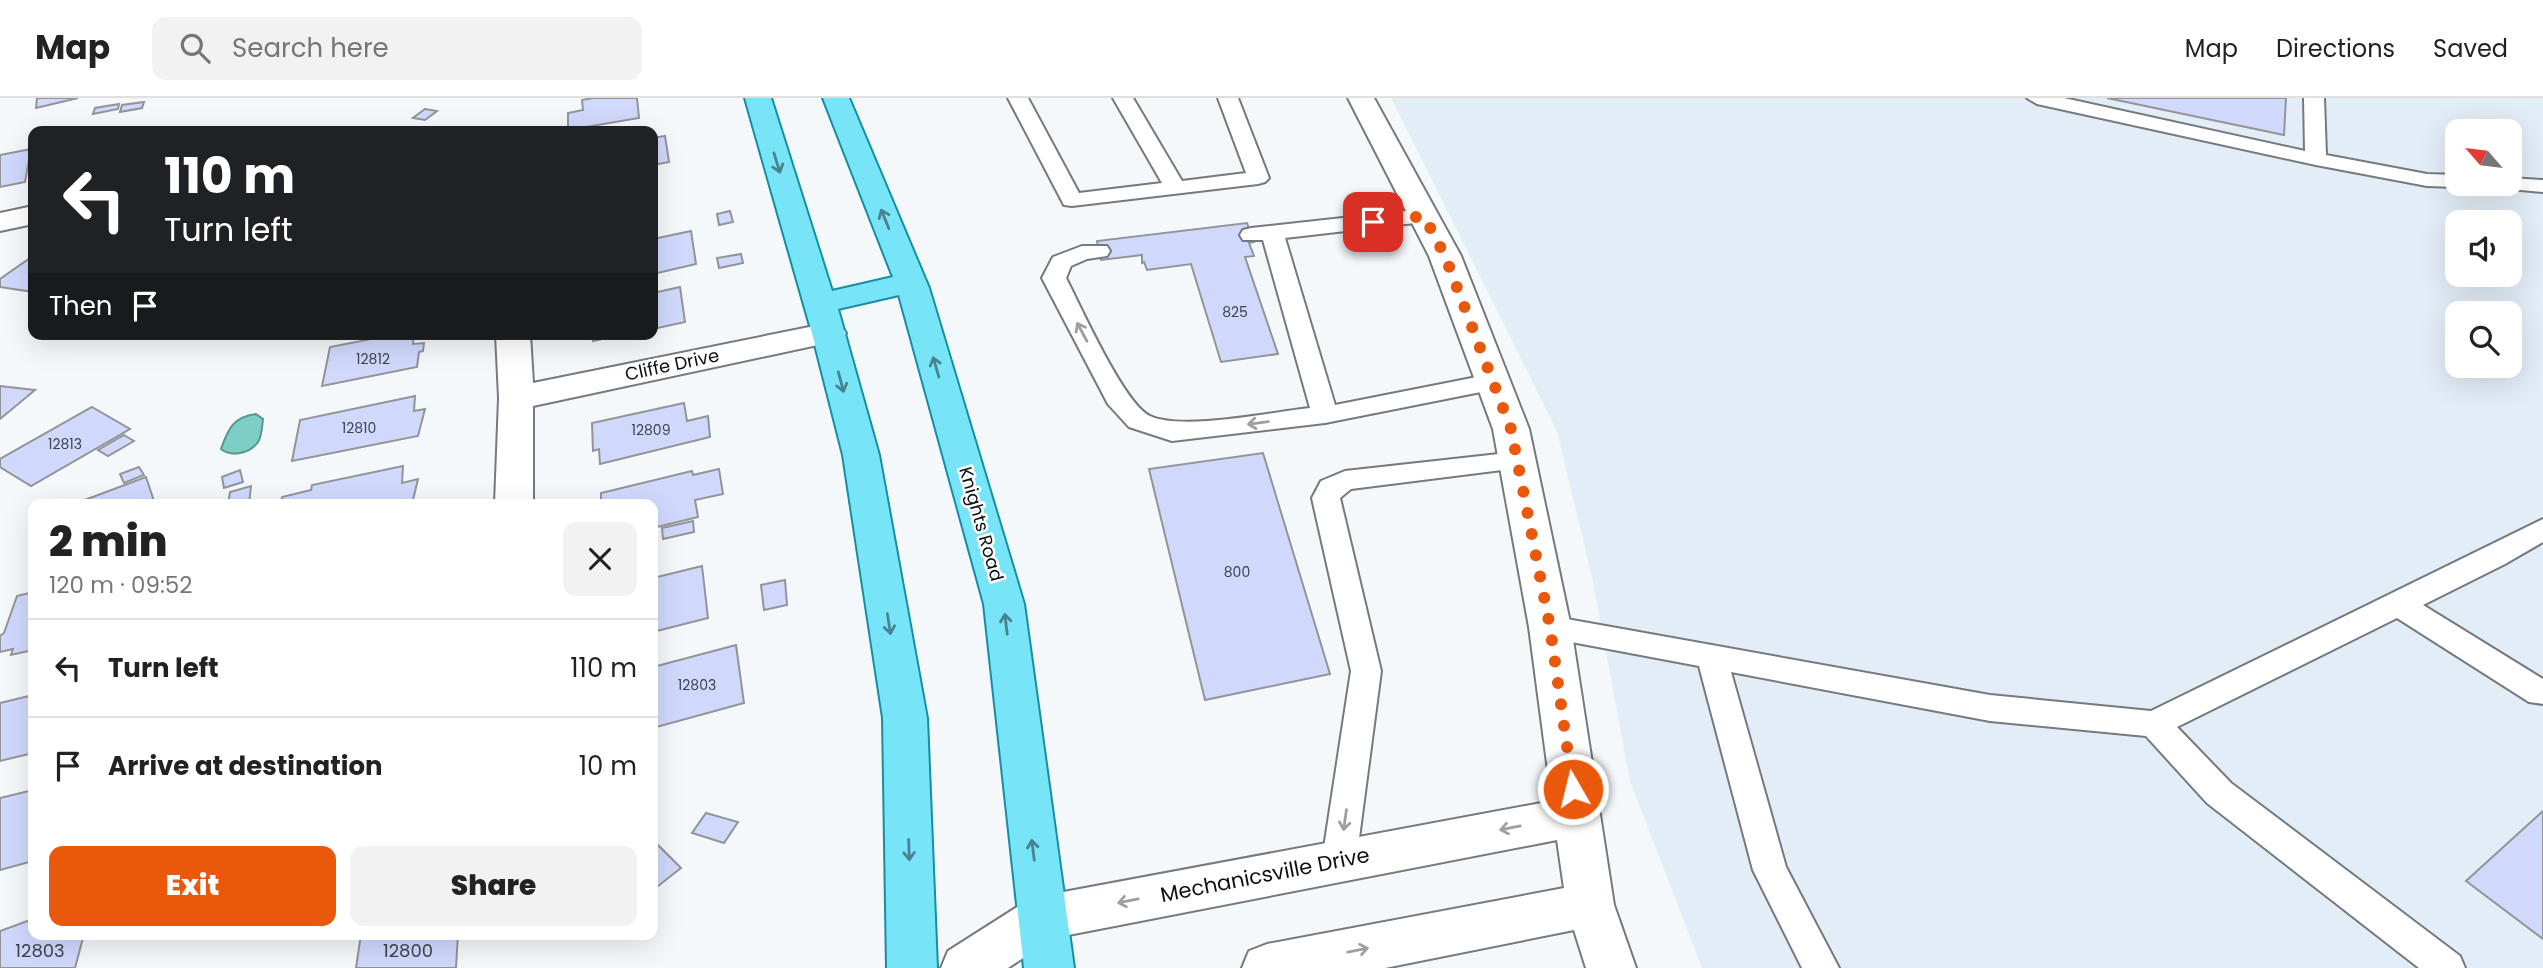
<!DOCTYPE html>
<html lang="en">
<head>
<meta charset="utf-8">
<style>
	body { margin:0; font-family:Poppins,sans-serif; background:#f2f2f2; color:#222; height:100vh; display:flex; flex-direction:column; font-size:26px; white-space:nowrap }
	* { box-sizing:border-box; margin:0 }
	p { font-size:23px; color:#767676 }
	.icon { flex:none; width:38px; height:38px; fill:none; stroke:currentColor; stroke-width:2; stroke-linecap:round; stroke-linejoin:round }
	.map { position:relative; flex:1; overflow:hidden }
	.panel { position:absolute; left:28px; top:401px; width:630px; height:441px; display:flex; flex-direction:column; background:#fff; border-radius:14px; box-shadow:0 7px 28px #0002 }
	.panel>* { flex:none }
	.guide { position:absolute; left:28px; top:28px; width:630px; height:214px; border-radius:14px; box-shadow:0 7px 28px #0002; background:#202124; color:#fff; overflow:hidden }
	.needle { width:46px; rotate:298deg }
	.controls { position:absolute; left:2445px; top:21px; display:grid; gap:14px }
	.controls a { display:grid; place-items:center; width:77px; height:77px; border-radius:14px; background:#fff; box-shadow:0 7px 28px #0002; font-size:35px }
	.pin { position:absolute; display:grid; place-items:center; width:60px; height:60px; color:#fff; margin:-30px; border-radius:14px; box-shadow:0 4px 10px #0006 }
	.me { position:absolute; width:77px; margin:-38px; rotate:352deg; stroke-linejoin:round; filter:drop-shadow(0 0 5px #0008) }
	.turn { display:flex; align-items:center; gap:24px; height:147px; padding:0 21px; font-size:32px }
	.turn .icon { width:91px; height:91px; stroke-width:2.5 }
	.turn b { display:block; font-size:49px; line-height:60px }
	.then { display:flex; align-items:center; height:66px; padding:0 21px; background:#0003; gap:14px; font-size:26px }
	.round { display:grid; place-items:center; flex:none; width:74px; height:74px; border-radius:14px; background:#f2f2f2 }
	.headline { display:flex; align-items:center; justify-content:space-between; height:119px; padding:0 21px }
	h1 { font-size:42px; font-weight:800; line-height:52px }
	.action { display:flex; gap:14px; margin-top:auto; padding:14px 21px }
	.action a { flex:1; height:80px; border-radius:14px; background:#ea580c; color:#fff; font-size:28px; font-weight:800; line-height:80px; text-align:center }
	.action a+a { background:#f2f2f2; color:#222 }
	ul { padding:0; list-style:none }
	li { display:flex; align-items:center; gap:21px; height:98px; padding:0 21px; border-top:2px solid #e0e0e0 }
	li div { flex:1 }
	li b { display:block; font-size:26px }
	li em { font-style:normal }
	header { display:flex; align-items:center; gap:42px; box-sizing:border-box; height:98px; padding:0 35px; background:#fff; border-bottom:2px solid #e0e0e0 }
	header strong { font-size:33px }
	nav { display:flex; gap:38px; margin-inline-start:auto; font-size:24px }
	.search { width:490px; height:63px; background:#f2f2f2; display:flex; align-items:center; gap:18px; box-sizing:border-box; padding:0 24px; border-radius:14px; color:#767676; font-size:26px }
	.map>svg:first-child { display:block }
	.built { fill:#e3edf7; fill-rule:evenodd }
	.water { fill:#7ccfc4; stroke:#5b958e; stroke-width:2 }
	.building { fill:#d0d9fc; stroke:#939498; stroke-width:2 }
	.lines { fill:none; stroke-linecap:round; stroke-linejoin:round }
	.lane-casing { stroke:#76797d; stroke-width:4 }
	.street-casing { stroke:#76797d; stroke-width:4 }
	.primary-casing { stroke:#178ea3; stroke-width:4 }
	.lane { fill:#fff; fill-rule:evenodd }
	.street { fill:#fff; fill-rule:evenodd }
	.primary { fill:#77e4f7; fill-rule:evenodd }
	.oneway { stroke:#47848f }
	.oneway2 { stroke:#9e9f9f }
	.route { stroke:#ea580c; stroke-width:12; stroke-dasharray:0 21.6 }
	.labels { text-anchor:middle; stroke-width:5; stroke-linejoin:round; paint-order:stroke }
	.number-label { font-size:14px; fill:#3e424b }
	.street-label { font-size:18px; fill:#0d0f10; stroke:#fff }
	.near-number-label { font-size:18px; fill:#3e424b }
	.near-street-label { font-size:21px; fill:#0d0f10; stroke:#fff }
</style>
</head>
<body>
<header>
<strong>Map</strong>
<div class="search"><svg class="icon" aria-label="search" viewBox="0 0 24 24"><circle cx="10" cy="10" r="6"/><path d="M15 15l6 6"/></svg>Search here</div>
<nav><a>Map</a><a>Directions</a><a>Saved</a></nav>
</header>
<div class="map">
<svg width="2543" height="870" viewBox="0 0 2543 870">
	<rect width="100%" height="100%" fill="#f4f8fb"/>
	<!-- built -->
	<path class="built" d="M 1391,0 L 2543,0 L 2543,870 L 1702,870 L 1630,683 L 1592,479 L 1557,333 ZM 2457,33 L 2510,33 L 2510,86 L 2457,86 ZM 2457,124 L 2510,124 L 2510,177 L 2457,177 ZM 2457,215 L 2510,215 L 2510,268 L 2457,268 Z"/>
	<!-- water -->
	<path class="water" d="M 256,316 L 263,321 C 262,328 262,338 258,344 C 250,356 231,359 221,351 C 228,331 233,319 256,316 Z"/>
	<!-- building -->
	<g class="building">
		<polygon points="37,0 78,0 36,10"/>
		<polygon points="593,0 637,0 639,20 568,32 568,15 583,12 582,2"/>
		<polygon points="2107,0 2286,0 2284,37"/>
		<polygon points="144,4 142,10 120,14 122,7"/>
		<polygon points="119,6 118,11 93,16 95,10"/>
		<polygon points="425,11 437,13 425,22 413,20"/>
		<polygon points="665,38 669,64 653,67 653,40"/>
		<polygon points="31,51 25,84 0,89 0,57"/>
		<polygon points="730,113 733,124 719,127 717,116"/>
		<polygon points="1247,125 1254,144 1249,145 1254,158 1245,159 1278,256 1221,264 1191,166 1147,172 1144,164 1142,165 1142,157 1101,162 1097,143"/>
		<polygon points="691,133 696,166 653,176 653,141"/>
		<polygon points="741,156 743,165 719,170 717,160"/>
		<polygon points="33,158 33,194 0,189 0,181"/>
		<polygon points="680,189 685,224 653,231 653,195"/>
		<polygon points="397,236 414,236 413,246 424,245 423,253 419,254 417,269 322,288 330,249"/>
		<polygon points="592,236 625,236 593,243"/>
		<polygon points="0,288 35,292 0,321"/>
		<polygon points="415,298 414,313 425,311 418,338 292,363 300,322"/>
		<polygon points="684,305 687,323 708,318 710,339 600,366 599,351 593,353 592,325"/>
		<polygon points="92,309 130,331 31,388 0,369 0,361"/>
		<polygon points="124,337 134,343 108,358 98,352"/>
		<polygon points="1263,355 1330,576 1205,602 1149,371"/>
		<polygon points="403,368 402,385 418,381 412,406 281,406 282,399 311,392 312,387"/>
		<polygon points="139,369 144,377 124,385 120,376"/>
		<polygon points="719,371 723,396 695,402 698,419 653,430 653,406 601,406 601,395 692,373 693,377"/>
		<polygon points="240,372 243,384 224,390 222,379"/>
		<polygon points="146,379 155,406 74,406"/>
		<polygon points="251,388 249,406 228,406 230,394"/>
		<polygon points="693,423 694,434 663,441 662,430"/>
		<polygon points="702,468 708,520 653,534 653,480"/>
		<polygon points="785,482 787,507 764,512 761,487"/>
		<polygon points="33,494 33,552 11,557 13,551 0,554 0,538 4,535 17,498"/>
		<polygon points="736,547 744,605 653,630 653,569"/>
		<polygon points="33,597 33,655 0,663 0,605"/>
		<polygon points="33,692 33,763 0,772 0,700"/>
		<polygon points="2543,713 2543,841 2466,783"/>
		<polygon points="706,715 738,724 724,745 692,735"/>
		<polygon points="653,742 681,770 653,792"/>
		<polygon points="33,821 33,836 84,836 75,870 0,870 0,833"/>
		<polygon points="361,836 458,836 456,870 356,870"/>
	</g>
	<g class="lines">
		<defs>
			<g id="lane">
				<polygon points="1008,0 1028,0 1079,95 1162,85 1113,0 1133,0 1182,83 1246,75 1218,0 1238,0 1269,80 1265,84 1258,86 1072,108 1064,107"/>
				<polygon points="2027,0 2064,0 2305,53 2304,0 2324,0 2326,57 2427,76 2457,77 2457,86 2466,86 2457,89 2427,88 2316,67 2037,6"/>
				<polygon points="2510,80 2543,82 2543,94 2499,90 2495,86 2510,86"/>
				<path d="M 1424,111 L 1432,113 L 1435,118 L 1432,123 L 1285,140 L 1335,307 L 1492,276 L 1501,278 L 1505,284 L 1501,290 L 1325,325 L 1172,343 L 1129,329 L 1108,306 L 1042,180 L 1053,159 L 1082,148 L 1107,148 L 1110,153 L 1107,158 L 1087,161 L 1071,168 L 1066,180 C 1081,209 1124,306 1150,318 C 1182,333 1272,314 1310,310 L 1263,142 L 1243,142 L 1240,137 L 1243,132 L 1251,130 Z"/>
				<polygon points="1517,354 1526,357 1530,363 1526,369 1351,391 1340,400 1381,573 1356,763 1351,774 1339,778 1327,774 1322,763 1351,573 1312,400 1321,383 1345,373"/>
				<polygon points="2543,421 2543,444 2505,466 2423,507 2543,581 2543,606 2529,604 2397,520 2177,629 2231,685 2460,858 2465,870 2419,870 2207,705 2146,638 1990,623 1731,574 1786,769 1839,870 1802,870 1753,772 1699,568 1550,540 1539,537 1535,529 1539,521 1550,518 1990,597 2151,613"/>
			</g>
			<g id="street">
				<polygon points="1348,0 1374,0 1461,158 1529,331 1571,529 1614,807 1636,870 1586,870 1574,832 1385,870 1242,870 1249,853 1267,846 1564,790 1557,742 1053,840 1008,870 941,870 948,853 1025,804 1042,798 1552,703 1529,529 1493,331 1429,158"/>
				<polygon points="33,108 33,126 0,133 0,115"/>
				<polygon points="829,225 841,228 846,235 841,242 533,308 533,406 495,406 499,300 496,236 530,236 533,285"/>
			</g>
			<polygon id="primary" points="745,0 771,0 832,193 893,179 823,0 849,0 929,190 1024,506 1074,870 1024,870 984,506 899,197 838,211 879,357 927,620 937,870 887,870 883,620 843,357 812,235"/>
		</defs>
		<!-- lane casing -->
		<use href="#lane" class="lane-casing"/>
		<!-- street casing -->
		<use href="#street" class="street-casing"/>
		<!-- primary casing -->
		<use href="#primary" class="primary-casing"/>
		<!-- lane -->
		<use href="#lane" class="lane"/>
		<!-- street -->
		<use href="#street" class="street"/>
		<!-- primary -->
		<use href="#primary" class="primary"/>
	</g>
	<!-- one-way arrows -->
	<defs><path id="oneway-shaft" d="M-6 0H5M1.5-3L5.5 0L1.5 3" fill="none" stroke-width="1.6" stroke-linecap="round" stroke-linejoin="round" transform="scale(1.75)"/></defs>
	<g class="oneway">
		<use href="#oneway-shaft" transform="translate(777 65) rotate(73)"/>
		<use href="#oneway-shaft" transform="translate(885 121) rotate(-112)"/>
		<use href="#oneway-shaft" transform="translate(936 269) rotate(-106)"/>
		<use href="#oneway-shaft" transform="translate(841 284) rotate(75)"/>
		<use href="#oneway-shaft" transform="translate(889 526) rotate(81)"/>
		<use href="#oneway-shaft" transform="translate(1006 526) rotate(-97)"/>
		<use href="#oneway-shaft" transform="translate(909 752) rotate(88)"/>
		<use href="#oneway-shaft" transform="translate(1033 752) rotate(-97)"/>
	</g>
	<g class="oneway2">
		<use href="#oneway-shaft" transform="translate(1082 234) rotate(-118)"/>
		<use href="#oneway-shaft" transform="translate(1258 325) rotate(173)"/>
		<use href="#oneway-shaft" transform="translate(1345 722) rotate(98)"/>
		<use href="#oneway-shaft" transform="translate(1510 730) rotate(169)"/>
		<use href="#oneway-shaft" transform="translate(1128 803) rotate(169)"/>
		<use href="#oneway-shaft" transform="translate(1358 852) rotate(-11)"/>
	</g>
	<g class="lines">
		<!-- route -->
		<polyline class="route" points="1373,124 1424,118 1445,158 1511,331 1550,529 1573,691"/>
	</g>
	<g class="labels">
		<!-- number labels -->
		<g class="number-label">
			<text x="1235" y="219">825</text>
			<text x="373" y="266">12812</text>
			<text x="359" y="335">12810</text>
			<text x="651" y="337">12809</text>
			<text x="65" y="351">12813</text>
			<text x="1237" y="479">800</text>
			<text x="697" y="592">12803</text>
		</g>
		<!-- street labels -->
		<g class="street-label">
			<text transform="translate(672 267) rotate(-12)" y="6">Cliffe Drive</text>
			<text transform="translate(981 426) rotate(74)" y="6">Knights Road</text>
		</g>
		<!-- near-number labels -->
		<g class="near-number-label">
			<text x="40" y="859">12803</text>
			<text x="408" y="859">12800</text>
		</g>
		<!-- near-street labels -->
		<g class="near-street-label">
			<text transform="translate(1265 777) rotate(-11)" y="7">Mechanicsville Drive</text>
		</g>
	</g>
</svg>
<div class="controls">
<a><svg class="needle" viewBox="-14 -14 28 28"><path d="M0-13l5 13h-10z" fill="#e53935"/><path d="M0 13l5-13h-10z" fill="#767676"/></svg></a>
<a><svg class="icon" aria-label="sound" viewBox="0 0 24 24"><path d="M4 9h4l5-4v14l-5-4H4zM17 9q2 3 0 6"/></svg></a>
<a><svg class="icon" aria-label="search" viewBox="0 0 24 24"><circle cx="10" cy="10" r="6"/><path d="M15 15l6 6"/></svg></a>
</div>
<div class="pin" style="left:1373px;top:124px;background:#d93025"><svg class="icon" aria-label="arrive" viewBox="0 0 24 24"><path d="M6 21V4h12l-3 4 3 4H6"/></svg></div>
<svg class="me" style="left:1573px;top:691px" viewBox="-20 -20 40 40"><circle r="17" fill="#ea580c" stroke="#fff" stroke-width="3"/><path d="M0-11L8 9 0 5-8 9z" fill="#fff"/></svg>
<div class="guide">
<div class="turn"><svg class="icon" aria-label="left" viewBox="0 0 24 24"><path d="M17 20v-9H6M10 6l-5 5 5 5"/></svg><div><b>110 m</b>Turn left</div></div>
<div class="then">Then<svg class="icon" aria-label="arrive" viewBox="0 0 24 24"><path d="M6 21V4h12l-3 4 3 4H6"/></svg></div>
</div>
<section class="panel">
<div class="headline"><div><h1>2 min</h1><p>120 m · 09:52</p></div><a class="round"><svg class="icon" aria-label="close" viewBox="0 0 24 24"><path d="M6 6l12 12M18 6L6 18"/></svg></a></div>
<ul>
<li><svg class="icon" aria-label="left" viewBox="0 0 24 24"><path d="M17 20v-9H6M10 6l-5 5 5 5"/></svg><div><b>Turn left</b></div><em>110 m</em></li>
<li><svg class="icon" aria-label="arrive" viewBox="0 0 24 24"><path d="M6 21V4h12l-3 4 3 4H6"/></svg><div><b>Arrive at destination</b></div><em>10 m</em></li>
</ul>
<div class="action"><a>Exit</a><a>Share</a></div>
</section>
</div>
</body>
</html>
